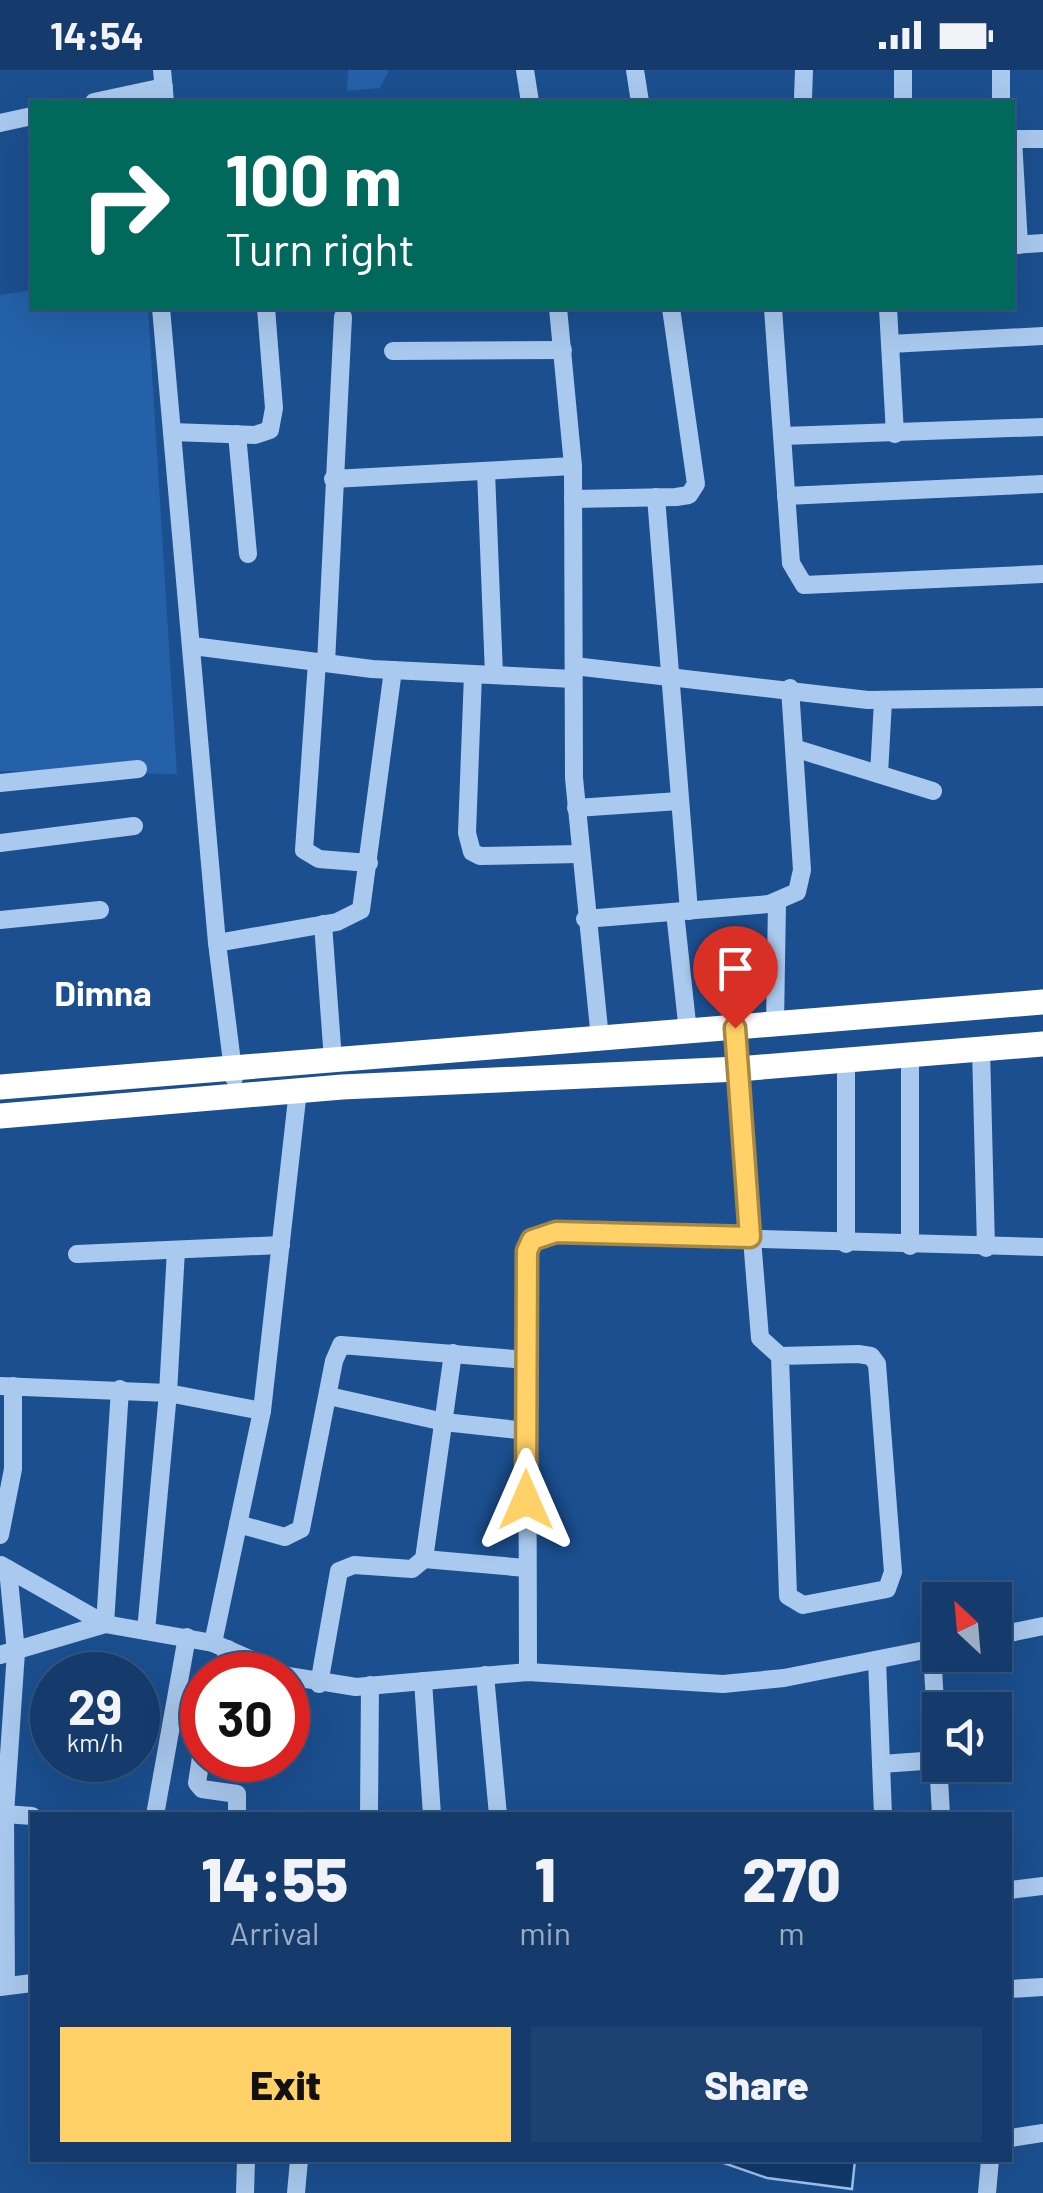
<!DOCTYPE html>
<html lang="en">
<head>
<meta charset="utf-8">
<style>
	body { margin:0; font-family:Barlow,sans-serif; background:#1d4271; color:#f1f3f6; height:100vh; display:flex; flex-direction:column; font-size:38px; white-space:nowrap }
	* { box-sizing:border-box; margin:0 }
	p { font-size:32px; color:#9dadc1 }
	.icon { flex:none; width:55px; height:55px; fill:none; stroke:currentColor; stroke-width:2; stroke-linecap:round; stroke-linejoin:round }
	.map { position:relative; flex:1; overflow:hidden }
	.sheet { position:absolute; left:30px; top:1742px; width:982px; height:350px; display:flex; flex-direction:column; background:#143b6b; border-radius:0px; box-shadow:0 10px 40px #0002,0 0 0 2px #33557e }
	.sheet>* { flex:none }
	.guide { position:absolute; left:30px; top:30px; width:985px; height:210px; border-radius:0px; box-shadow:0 10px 40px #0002,0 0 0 2px #33557e; background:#00695c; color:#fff; overflow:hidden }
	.needle { width:65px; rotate:334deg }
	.fabs { position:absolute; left:922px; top:1512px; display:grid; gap:20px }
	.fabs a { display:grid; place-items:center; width:90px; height:90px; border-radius:0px; background:#143b6b; box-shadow:0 10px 40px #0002,0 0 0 2px #33557e; font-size:50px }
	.speed { position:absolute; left:30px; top:1582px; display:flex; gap:20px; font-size:50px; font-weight:700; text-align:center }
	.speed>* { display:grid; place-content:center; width:130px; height:130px; border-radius:50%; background:#143b6b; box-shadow:0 10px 40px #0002,0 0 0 2px #33557e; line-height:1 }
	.speed small { font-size:25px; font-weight:400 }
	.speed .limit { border:15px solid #d22; background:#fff; color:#111 }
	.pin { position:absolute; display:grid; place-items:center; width:85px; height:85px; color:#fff; margin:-102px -42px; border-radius:50% 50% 50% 0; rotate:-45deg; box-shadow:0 0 10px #0007 }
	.pin .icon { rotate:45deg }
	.me { position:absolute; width:110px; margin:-55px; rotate:0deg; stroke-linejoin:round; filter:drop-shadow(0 0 8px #0008) }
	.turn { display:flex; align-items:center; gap:35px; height:210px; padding:0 30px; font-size:45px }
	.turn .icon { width:130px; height:130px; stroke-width:2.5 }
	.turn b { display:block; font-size:70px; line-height:85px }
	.eta { display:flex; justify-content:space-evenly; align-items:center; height:170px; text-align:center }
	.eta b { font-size:60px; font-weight:800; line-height:70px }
	.button { display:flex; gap:20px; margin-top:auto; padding:20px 30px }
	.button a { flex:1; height:115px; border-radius:0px; background:#ffd166; color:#111; font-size:40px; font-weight:800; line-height:115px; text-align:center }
	.button a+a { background:#1d4271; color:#f1f3f6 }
	.status { display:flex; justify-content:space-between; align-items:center; height:70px; padding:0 50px; background:#143b6b; direction:ltr }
	.status svg { height:28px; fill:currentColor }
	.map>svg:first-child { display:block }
	.green { fill:#2461a8 }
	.water { fill:#123a6d; stroke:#9cc4f0; stroke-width:2.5 }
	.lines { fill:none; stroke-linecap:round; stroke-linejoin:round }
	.minor { stroke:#a9c9ee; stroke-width:18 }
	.highway { stroke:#fff; stroke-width:25 }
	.route-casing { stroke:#a68842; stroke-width:25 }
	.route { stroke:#ffd166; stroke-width:18 }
	.labels { text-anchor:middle; stroke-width:10; stroke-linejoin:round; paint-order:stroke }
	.district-label { font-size:35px; font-weight:bold; fill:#fff; stroke:#1b4f8f }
</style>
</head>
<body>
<div class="status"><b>14:54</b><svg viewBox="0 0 49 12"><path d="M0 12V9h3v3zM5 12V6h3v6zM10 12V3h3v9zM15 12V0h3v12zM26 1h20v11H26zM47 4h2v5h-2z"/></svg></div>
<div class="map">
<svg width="1043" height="2123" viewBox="0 0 1043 2123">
	<rect width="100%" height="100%" fill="#1b4f8f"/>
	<!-- green -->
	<g class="green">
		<polygon points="348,0 389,0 380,18 347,21"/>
		<polygon points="32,220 32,238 148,238 177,704 0,701 0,225"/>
	</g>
	<!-- water -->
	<polygon class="water" points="715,2090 855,2090 852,2119 767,2108"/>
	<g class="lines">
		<!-- minor -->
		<g class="minor">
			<polyline points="162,0 165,32"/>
			<polyline points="525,0 530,32"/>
			<polyline points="635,0 640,32"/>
			<polyline points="903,0 903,32"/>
			<polyline points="803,28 804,0"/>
			<polyline points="94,32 164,17"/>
			<polyline points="1001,32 1001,0"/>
			<polyline points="0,53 32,46"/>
			<polyline points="1012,69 1043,69"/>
			<polyline points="1013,69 1019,175"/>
			<polyline points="1012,175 1043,173"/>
			<polyline points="161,238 217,873 234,1008"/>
			<polyline points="558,238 573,396 574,708 600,969"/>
			<polyline points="773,238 791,493 804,515 1043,504"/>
			<polyline points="888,238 895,364"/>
			<polyline points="890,274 1043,266"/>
			<polyline points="393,281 563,280"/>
			<polyline points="172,362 255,365 270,360 274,338 266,238"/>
			<polyline points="237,364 248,484"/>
			<polyline points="783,366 1043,357"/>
			<polyline points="486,401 494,605"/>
			<polyline points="333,409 573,396"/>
			<polyline points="786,426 1043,414"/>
			<polyline points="656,427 689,841"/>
			<polyline points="573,429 676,427 689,425 696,414 671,238"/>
			<polyline points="193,576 372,599 573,609"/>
			<polyline points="317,592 304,780 319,789 369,793"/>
			<polyline points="326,593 343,247"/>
			<polyline points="574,596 868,630 1043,627"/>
			<polyline points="473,604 467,763 472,782 480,786 578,784"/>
			<polyline points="794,678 933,721"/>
			<polyline points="879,704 883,631"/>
			<polyline points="0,713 138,699"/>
			<polyline points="576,738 679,731"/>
			<polyline points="0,773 134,756"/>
			<polyline points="675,842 688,962"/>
			<polyline points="585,849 769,834 797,822 802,800 790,618"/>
			<polyline points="0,850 100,840"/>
			<polyline points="323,854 333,990"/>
			<polyline points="217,873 337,852 361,840 393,600"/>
			<polyline points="775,955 777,832"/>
			<polyline points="735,958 760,1268 780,1286 858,1284 871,1286 877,1294 893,1502 887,1519 803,1535 788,1526 780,1286"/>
			<polyline points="981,978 986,1178"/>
			<polyline points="910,984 910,1176"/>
			<polyline points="846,1174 846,987"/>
			<polyline points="77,1184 281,1175"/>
			<polyline points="0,1316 168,1323 262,1341"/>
			<polyline points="329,1326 444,1352 527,1361"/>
			<polyline points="238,1454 285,1467 301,1459 334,1291 341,1275 527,1290"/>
			<polyline points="0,1465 13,1399 13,1316"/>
			<polyline points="424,1489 526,1498"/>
			<polyline points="1,1495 105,1554 213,1573 286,1605"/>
			<polyline points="146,1561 168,1323 176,1180"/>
			<polyline points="995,1566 1043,1556"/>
			<polyline points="213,1573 262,1341 298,1020"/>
			<polyline points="932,1579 941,1745"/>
			<polyline points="0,1585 105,1554 120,1319"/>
			<polyline points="877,1590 883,1745"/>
			<polyline points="528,1602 527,1181 532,1170 556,1163 1043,1177"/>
			<polyline points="222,1605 228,1579"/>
			<polyline points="485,1605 498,1745"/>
			<polyline points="288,1606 356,1617 528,1602 723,1614 784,1608 940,1577"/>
			<polyline points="423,1611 432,1745"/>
			<polyline points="319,1614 339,1501 354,1495 412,1499 424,1489 453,1283"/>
			<polyline points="202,1681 197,1713 202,1719 237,1724 237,1745"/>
			<polyline points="881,1694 938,1690"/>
			<polyline points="5,1744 32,1746"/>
			<polyline points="155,1745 187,1567"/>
			<polyline points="369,1745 370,1615"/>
			<polyline points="1010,1820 1043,1816"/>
			<polyline points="6,1916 5,1744 16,1582 8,1499"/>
			<polyline points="0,1917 32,1913"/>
			<polyline points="1010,1919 1043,1917"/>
			<polyline points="1010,2068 1043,2063"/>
			<polyline points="245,2123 246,2090"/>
			<polyline points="296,2123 299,2090"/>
			<polyline points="987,2123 990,2090"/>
		</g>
		<!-- highway -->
		<g class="highway">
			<polyline points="0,1017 1043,932"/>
			<polyline points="0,1046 342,1017 738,999 1043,974"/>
		</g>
	</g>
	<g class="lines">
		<defs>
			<polyline id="route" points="526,1430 527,1181 532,1170 556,1162 750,1167 735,958"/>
		</defs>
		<!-- route casing -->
		<use href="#route" class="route-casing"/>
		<!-- route -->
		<use href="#route" class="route"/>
	</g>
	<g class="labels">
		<!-- district labels -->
		<g class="district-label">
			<text x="103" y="936">Dimna</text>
		</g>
	</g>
</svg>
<div class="fabs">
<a><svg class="needle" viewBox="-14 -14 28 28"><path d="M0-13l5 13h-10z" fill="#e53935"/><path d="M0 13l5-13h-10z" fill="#9dadc1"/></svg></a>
<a><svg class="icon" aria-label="sound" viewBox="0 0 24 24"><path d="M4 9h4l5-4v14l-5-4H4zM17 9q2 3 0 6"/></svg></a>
</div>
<div class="speed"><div>29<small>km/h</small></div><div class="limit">30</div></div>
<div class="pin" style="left:735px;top:958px;background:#d93025"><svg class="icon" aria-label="arrive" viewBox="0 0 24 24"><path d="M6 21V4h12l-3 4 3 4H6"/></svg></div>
<svg class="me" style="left:526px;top:1430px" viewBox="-20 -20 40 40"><path d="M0-17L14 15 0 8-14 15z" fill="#ffd166" stroke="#fff" stroke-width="4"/></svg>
<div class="guide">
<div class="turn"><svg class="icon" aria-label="right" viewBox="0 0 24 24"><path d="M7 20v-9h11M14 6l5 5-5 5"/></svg><div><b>100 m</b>Turn right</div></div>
</div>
<section class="sheet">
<div class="eta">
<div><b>14:55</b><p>Arrival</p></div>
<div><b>1</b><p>min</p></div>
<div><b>270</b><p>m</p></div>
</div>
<div class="button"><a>Exit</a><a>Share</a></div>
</section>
</div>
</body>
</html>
